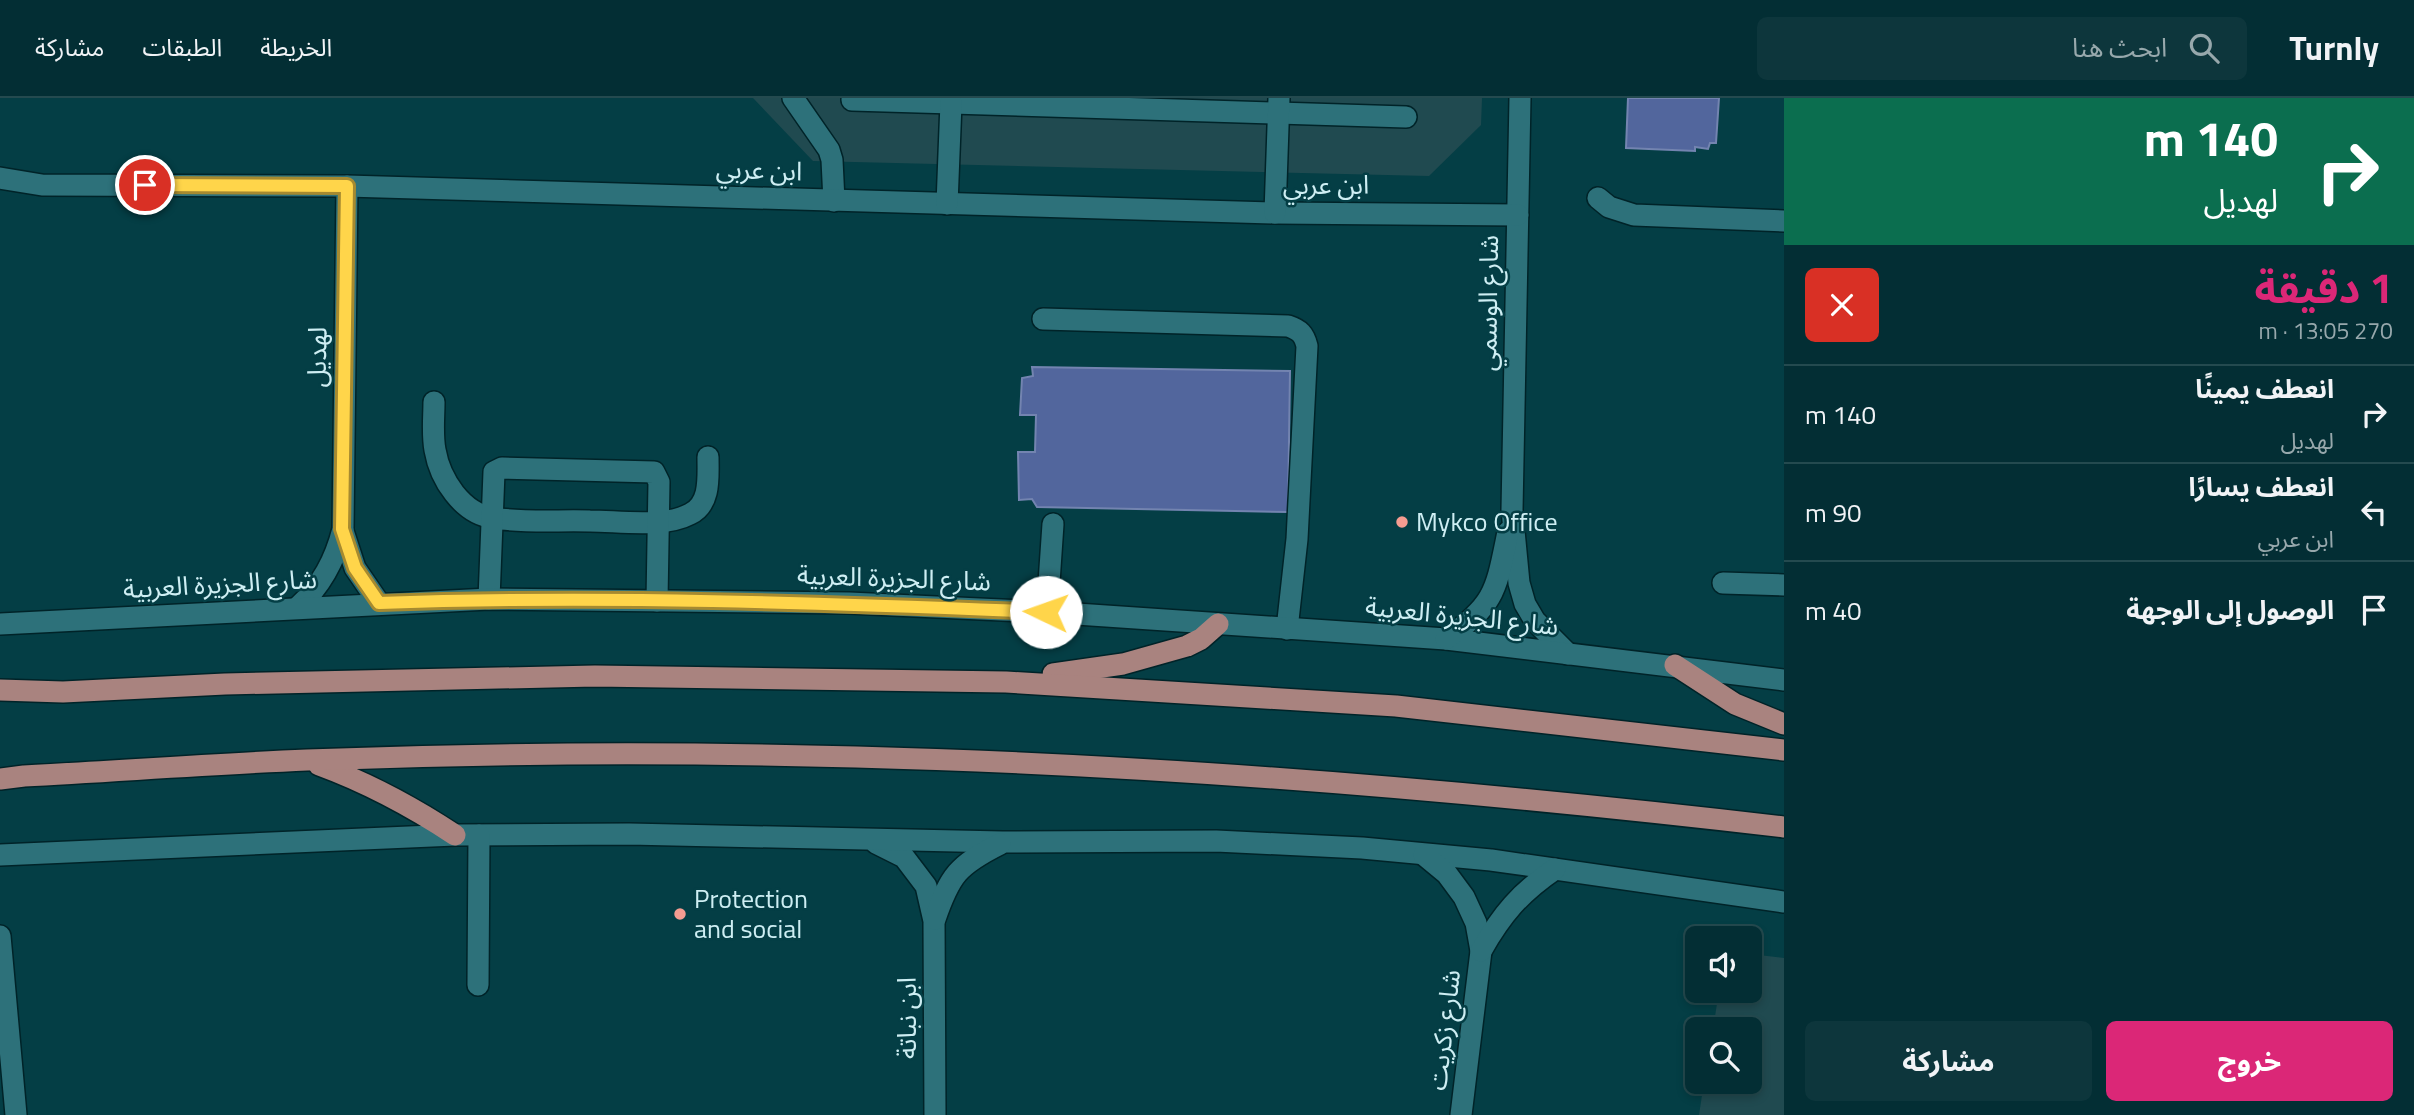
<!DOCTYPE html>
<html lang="ar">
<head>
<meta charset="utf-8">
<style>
	body { margin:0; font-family:"Titillium Web","Noto Sans Arabic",sans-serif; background:#0d363c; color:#f1f3f6; direction:rtl; height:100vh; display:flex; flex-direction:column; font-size:26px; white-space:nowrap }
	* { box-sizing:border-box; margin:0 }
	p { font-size:23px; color:#97a8ac }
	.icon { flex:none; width:38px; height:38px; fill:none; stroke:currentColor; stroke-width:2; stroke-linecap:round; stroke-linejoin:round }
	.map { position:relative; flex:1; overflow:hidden; direction:ltr }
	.panel { display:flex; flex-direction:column; background:#032e34; width:630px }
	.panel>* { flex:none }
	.top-card { background:#0b6e4f; color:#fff; overflow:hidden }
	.controls { position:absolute; left:1685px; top:828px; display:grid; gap:14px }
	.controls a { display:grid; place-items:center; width:77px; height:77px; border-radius:10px; background:#032e34; box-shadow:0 4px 10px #0003,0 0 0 2px #244a4f; font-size:35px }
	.pin { position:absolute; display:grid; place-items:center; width:60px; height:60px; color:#fff; margin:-30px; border:4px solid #fff; border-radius:50%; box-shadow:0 2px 7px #0007 }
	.me { position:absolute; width:77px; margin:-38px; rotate:273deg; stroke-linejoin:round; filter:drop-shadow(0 0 5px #0008) }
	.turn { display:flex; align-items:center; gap:24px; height:147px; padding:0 21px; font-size:32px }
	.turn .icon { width:91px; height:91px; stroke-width:2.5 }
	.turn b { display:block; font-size:49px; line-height:60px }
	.round { display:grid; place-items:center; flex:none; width:74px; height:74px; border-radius:10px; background:#0d363c }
	.summary { display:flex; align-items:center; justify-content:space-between; height:119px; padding:0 21px }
	h1 { font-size:42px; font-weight:700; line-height:52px; color:#db2777 }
	.cta { display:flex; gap:14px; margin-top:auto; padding:14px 21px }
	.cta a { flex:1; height:80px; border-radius:10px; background:#db2777; color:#fff; font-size:28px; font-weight:700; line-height:80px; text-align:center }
	.cta a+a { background:#0d363c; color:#f1f3f6 }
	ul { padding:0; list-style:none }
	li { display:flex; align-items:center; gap:21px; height:98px; padding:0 21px; border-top:2px solid #244a4f }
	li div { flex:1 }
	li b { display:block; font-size:26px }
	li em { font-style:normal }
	header { display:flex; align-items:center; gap:42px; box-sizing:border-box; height:98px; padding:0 35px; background:#032e34; border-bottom:2px solid #244a4f }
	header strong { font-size:33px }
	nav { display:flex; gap:38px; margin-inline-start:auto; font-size:24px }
	.search { width:490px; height:63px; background:#0d363c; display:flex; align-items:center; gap:18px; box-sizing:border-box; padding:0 24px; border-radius:10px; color:#97a8ac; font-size:26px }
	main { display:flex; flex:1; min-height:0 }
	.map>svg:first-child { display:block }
	.built { fill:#204a50 }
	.building { fill:#52669d; stroke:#7384b0; stroke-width:2 }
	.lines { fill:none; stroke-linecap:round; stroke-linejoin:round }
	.minor-casing { stroke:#002328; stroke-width:24 }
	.major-casing { stroke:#002328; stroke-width:24 }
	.minor { stroke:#2d717a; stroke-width:21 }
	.major { stroke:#a9837f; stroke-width:21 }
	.route-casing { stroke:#a68a30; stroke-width:18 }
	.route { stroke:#ffd54a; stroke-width:12 }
	.poi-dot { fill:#f59c91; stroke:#043e45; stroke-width:2.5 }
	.labels { text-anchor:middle; stroke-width:5; stroke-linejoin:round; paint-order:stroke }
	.street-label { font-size:26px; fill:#ceeef3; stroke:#043e45 }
	.poi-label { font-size:26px; fill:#ceeef3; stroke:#043e45; text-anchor:start }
</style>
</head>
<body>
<header>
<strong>Turnly</strong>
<div class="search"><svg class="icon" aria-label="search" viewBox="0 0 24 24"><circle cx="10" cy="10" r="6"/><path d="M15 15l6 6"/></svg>ابحث هنا</div>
<nav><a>الخريطة</a><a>الطبقات</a><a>مشاركة</a></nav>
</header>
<main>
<section class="panel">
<div class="top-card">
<div class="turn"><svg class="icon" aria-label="right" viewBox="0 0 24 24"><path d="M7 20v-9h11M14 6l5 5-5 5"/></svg><div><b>140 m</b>لهديل</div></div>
</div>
<div class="summary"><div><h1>1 دقيقة</h1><p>270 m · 13:05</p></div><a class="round" style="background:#d93025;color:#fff"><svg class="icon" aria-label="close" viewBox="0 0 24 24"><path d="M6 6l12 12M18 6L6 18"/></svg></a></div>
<ul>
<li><svg class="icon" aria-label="right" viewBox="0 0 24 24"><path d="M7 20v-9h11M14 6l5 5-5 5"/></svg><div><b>انعطف يمينًا</b><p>لهديل</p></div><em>140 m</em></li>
<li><svg class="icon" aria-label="left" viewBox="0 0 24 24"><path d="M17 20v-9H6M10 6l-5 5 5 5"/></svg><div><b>انعطف يسارًا</b><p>ابن عربي</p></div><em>90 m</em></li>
<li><svg class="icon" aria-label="arrive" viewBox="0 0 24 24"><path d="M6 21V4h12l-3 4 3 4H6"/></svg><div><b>الوصول إلى الوجهة</b></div><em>40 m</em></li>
</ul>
<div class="cta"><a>خروج</a><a>مشاركة</a></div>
</section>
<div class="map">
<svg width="1784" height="1017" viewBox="0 0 1784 1017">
	<rect width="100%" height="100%" fill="#043e45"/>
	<!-- built -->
	<g class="built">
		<polygon points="753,0 1482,0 1481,27 1429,78 813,63"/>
		<polygon points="1750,856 1784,860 1784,1017 1699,1017 1704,984 1750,984 1750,931 1713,931 1719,893 1750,892"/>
	</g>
	<!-- building -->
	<g class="building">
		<polygon points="1628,0 1719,0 1716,45 1710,45 1708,51 1695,49 1695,53 1626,50"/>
		<polygon points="1032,269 1290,273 1288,414 1037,409 1032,401 1019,402 1018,354 1035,354 1036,317 1020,317 1022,280 1033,278"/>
	</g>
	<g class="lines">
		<defs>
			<g id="minor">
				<polyline points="793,0 829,52 832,62 834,103"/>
				<polyline points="1520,0 1512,412 1519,485 1525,506 1535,523 1568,556"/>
				<polyline points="852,2 1406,19"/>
				<polyline points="0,80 42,87 347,88 1275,115 1518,117"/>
				<polyline points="1598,100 1609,109 1634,117 1784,123"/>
				<polyline points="947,106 951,5"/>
				<polyline points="1275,115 1279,0"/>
				<path d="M 1043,221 L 1288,228 C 1300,232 1304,236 1307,248 L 1297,441 L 1287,531"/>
				<path d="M 434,304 C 434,319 432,336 435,352 C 440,381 462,416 494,420 C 522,425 560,422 590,423 C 619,423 664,430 690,416 C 711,406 708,379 708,359"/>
				<polyline points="343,433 355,470 379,505"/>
				<polyline points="1723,485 1784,487"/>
				<polyline points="489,501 494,374 502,370 654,374 659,384 657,503"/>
				<path d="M 298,509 C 322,487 335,462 343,431 L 347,88"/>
				<polyline points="1047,514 1053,426"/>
				<polyline points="0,526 489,501 849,505 1047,514 1446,541 1784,582"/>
				<path d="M 1446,541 C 1496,506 1496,492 1508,434"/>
				<polyline points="876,745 904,759 926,788 934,823 935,1017"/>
				<polyline points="0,757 455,737 629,736 1002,744 1216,743 1362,750 1491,762 1784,804"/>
				<polyline points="1424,757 1447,776 1464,799 1476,825 1481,853 1461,1017"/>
				<path d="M 935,821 C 950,777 958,767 1000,746"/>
				<polyline points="0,838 16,1017"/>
				<path d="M 1481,853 C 1502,816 1520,795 1555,771"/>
				<polyline points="478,887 479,737"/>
			</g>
			<g id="major">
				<polyline points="1675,567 1735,606 1784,626"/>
				<polyline points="1053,576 1123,566 1187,548 1201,541 1218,526"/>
				<polyline points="0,592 63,594 225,586 595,578 1006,584 1396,608 1784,652"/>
				<path d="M 319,667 C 368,685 411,708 455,737"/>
				<path d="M 0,681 L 24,678 C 118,673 213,666 307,662 C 490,655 674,654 856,659 C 1167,667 1475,693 1784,729"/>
			</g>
		</defs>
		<!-- minor casing -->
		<use href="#minor" class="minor-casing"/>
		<!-- major casing -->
		<use href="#major" class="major-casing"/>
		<!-- minor -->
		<use href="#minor" class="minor"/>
		<!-- major -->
		<use href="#major" class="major"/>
	</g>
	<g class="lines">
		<defs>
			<path id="route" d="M 145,87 L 347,88 L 342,431 L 355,470 L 379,505 C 601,497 824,505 1046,514"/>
		</defs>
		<!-- route casing -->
		<use href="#route" class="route-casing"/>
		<!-- route -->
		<use href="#route" class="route"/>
	</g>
	<!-- markers -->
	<g class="poi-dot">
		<circle cx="1402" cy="424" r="7"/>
		<circle cx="680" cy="816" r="7"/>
	</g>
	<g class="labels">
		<!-- street labels -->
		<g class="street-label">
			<text transform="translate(759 72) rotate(2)" y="9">ابن عربي</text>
			<text x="1326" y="96">ابن عربي</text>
			<text transform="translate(1488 205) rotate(-89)" y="9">شارع الوسمي</text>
			<text transform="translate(317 259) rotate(-89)" y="9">لهديل</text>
			<text transform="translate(894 480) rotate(2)" y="9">شارع الجزيرة العربية</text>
			<text transform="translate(220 486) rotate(-3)" y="9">شارع الجزيرة العربية</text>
			<text transform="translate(1462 518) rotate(6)" y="9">شارع الجزيرة العربية</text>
			<text transform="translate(907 920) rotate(-90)" y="9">ابن نباتة</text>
			<text transform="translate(1444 932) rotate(-83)" y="9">شارع زكريت</text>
		</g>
		<!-- poi labels -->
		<g class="poi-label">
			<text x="1416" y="433">Mykco Office</text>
			<text x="694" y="810">Protection<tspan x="694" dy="30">and social</tspan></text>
		</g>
	</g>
</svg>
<div class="controls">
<a><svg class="icon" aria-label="sound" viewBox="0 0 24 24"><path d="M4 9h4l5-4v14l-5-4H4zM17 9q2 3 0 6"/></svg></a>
<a><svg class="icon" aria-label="search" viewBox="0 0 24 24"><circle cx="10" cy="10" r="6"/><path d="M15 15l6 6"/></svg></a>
</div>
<div class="pin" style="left:145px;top:87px;background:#d93025"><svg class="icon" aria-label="arrive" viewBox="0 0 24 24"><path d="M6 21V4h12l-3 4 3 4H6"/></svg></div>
<svg class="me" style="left:1046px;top:514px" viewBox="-20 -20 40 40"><circle r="19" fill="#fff"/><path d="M0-13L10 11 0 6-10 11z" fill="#ffd54a"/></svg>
</div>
</main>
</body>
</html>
